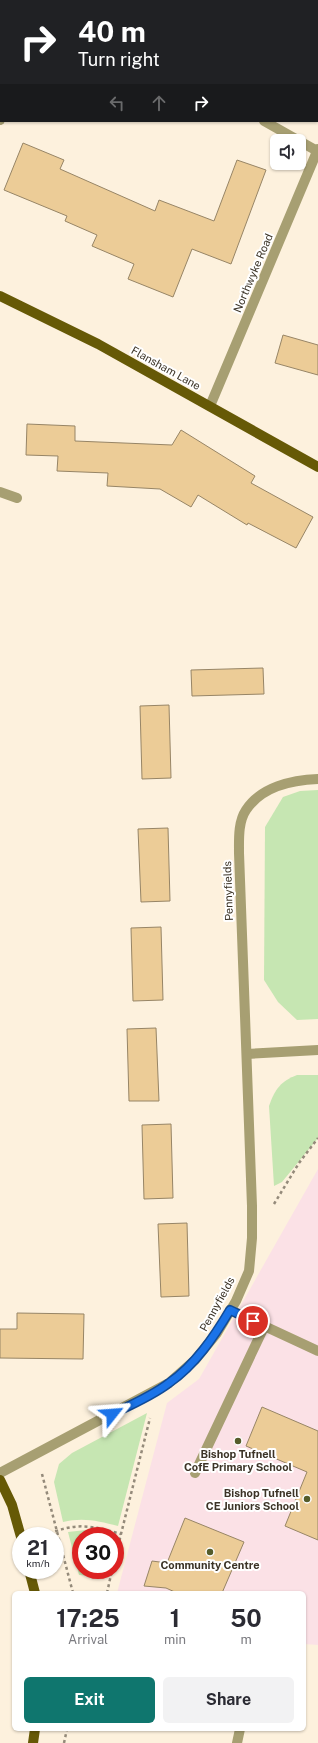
<!DOCTYPE html>
<html lang="en">
<head>
<meta charset="utf-8">
<style>
	body { margin:0; font-family:"Public Sans",sans-serif; background:#f2f2f3; color:#2b2b33; height:100vh; display:flex; flex-direction:column; font-size:15px; white-space:nowrap }
	* { box-sizing:border-box; margin:0 }
	p { font-size:13px; color:#7c7c81 }
	.icon { flex:none; width:22px; height:22px; fill:none; stroke:currentColor; stroke-width:2; stroke-linecap:round; stroke-linejoin:round }
	.map { position:relative; flex:1; overflow:hidden }
	.panel { position:absolute; left:12px; top:1591px; width:294px; height:140px; display:flex; flex-direction:column; background:#fff; border-radius:6px; box-shadow:0 1px 3px #0004 }
	.panel>* { flex:none }
	.hud { position:absolute; left:0px; top:0px; width:318px; height:122px; box-shadow:0 1px 3px #0004; background:#202124; color:#fff; overflow:hidden }
	.buttons { position:absolute; left:270px; top:134px; display:grid; gap:8px }
	.buttons a { display:grid; place-items:center; width:36px; height:36px; border-radius:6px; background:#fff; box-shadow:0 1px 3px #0004; font-size:20px }
	.speed { position:absolute; left:12px; top:1527px; display:flex; gap:8px; font-size:20px; font-weight:700; text-align:center }
	.speed>* { display:grid; place-content:center; width:52px; height:52px; border-radius:50%; background:#fff; box-shadow:0 1px 3px #0004; line-height:1 }
	.speed small { font-size:10px; font-weight:400 }
	.speed .limit { border:6px solid #d22; background:#fff; color:#111 }
	.pin { position:absolute; display:grid; place-items:center; width:34px; height:34px; color:#fff; margin:-17px; border:2px solid #fff; border-radius:50%; box-shadow:0 1px 4px #0007 }
	.me { position:absolute; width:44px; margin:-22px; rotate:62deg; stroke-linejoin:round; filter:drop-shadow(0 0 3px #0008) }
	.turn { display:flex; align-items:center; gap:14px; height:84px; padding:0 12px; font-size:18px }
	.turn .icon { width:52px; height:52px; stroke-width:2.5 }
	.turn b { display:block; font-size:28px; line-height:34px }
	.lanes { display:flex; align-items:center; height:38px; padding:0 12px; background:#0003; justify-content:center; gap:20px; direction:ltr }
	.lanes .off { opacity:.35 }
	.eta { display:flex; justify-content:space-evenly; align-items:center; height:68px; text-align:center }
	.eta b { font-size:24px; font-weight:700; line-height:28px }
	.button { display:flex; gap:8px; margin-top:auto; padding:8px 12px }
	.button a { flex:1; height:46px; border-radius:6px; background:#0f766e; color:#fff; font-size:16px; font-weight:700; line-height:46px; text-align:center }
	.button a+a { background:#f2f2f3; color:#2b2b33 }
	.map>svg:first-child { display:block }
	.education { fill:#fbe1e6 }
	.green { fill:#c6e6b2 }
	.building { fill:#eccc97; stroke:#978566 }
	.lines { fill:none; stroke-linecap:round; stroke-linejoin:round }
	.path { stroke:#948a7a; stroke-width:2.5; stroke-dasharray:3 3; stroke-linecap:butt }
	.minor { stroke:#a79f72; stroke-width:10 }
	.major { stroke:#665906; stroke-width:10 }
	.route-casing { stroke:#114b97; stroke-width:10 }
	.route { stroke:#1a73e8; stroke-width:7 }
	.poi-dot { fill:#555c2b; stroke:#fff; stroke-width:1.5 }
	.labels { text-anchor:middle; stroke-width:4; stroke-linejoin:round; paint-order:stroke }
	.street-label { font-size:11px; fill:#3c3427; stroke:#fff }
	.poi-label { font-size:11px; font-weight:bold; fill:#3c3427; stroke:#fff }
</style>
</head>
<body>
<div class="map">
<svg width="318" height="1743" viewBox="0 0 318 1743">
	<rect width="100%" height="100%" fill="#fdf1dd"/>
	<!-- education -->
	<polygon class="education" points="318,1169 318,1645 304,1644 304,1593 117,1593 167,1403 199,1379"/>
	<!-- green -->
	<g class="green">
		<polygon points="318,790 318,1019 297,1020 278,1002 264,980 265,827 283,797 300,791"/>
		<path d="M 297,1075 L 318,1075 L 318,1138 L 282,1182 L 274,1186 L 269,1106 C 275,1089 281,1081 297,1075 Z"/>
		<path d="M 147,1413 L 118,1526 C 99,1521 83,1517 63,1522 L 54,1482 L 59,1464 L 72,1453 Z"/>
		<polygon points="86,1530 114,1536 81,1536 81,1570 107,1570 105,1577 79,1575 68,1532"/>
	</g>
	<!-- building -->
	<g class="building">
		<polygon points="23,143 64,160 60,169 155,211 159,200 214,221 237,160 266,170 231,264 192,249 173,297 128,279 134,264 92,246 97,235 65,221 67,216 4,190"/>
		<polygon points="283,335 318,345 318,375 275,363"/>
		<polygon points="27,424 75,426 75,441 172,445 181,430 255,476 251,483 313,517 296,548 248,523 247,525 198,495 191,507 160,489 107,486 108,473 57,471 58,456 26,455"/>
		<polygon points="263,668 264,694 192,696 191,670"/>
		<polygon points="169,705 171,778 142,779 140,706"/>
		<polygon points="168,828 170,901 141,902 138,829"/>
		<polygon points="161,927 163,1000 133,1001 131,928"/>
		<polygon points="156,1028 159,1101 129,1101 127,1029"/>
		<polygon points="171,1124 173,1198 144,1199 142,1125"/>
		<polygon points="187,1223 189,1296 161,1297 158,1224"/>
		<polygon points="17,1313 84,1314 83,1359 0,1358 0,1329 17,1329"/>
		<polygon points="262,1407 318,1431 318,1540 285,1526 307,1472 246,1446"/>
		<polygon points="185,1518 244,1542 222,1593 177,1593 166,1588 144,1586 152,1561 167,1563"/>
	</g>
	<g class="lines">
		<!-- path -->
		<g class="path">
			<polyline points="274,1204 299,1163 318,1138"/>
			<polyline points="42,1474 73,1593"/>
			<path d="M 44,1536 C 75,1522 89,1525 121,1534"/>
			<polyline points="115,1558 150,1418"/>
			<polyline points="107,1593 112,1570"/>
			<polyline points="64,1743 67,1729"/>
		</g>
		<!-- minor -->
		<g class="minor">
			<polyline points="222,1 222,0"/>
			<polyline points="0,37 1,38"/>
			<polyline points="0,83 1,83"/>
			<polyline points="0,120 1,117"/>
			<polyline points="264,121 317,151"/>
			<polyline points="210,406 318,149"/>
			<polyline points="0,492 17,498"/>
			<polyline points="247,1054 318,1050"/>
			<polyline points="230,1310 318,1351"/>
			<path d="M 0,1473 L 169,1383 L 195,1360 L 217,1333 L 236,1301 L 249,1271 L 252,1238 L 252,1206 L 239,853 C 239,839 238,822 246,810 C 261,787 292,780 318,779"/>
			<polyline points="195,1473 264,1327"/>
			<polyline points="237,1743 240,1729"/>
		</g>
		<!-- major -->
		<g class="major">
			<polyline points="0,296 98,344 318,467"/>
			<polyline points="0,1480 12,1505 21,1537"/>
			<polyline points="29,1570 35,1593"/>
			<polyline points="33,1743 35,1729"/>
		</g>
	</g>
	<g class="lines">
		<defs>
			<path id="route" d="M 112,1414 C 131,1405 152,1396 169,1383 C 195,1365 214,1337 230,1310 L 253,1321"/>
		</defs>
		<!-- route casing -->
		<use href="#route" class="route-casing"/>
		<!-- route -->
		<use href="#route" class="route"/>
	</g>
	<!-- markers -->
	<g class="poi-dot">
		<circle cx="238" cy="1441" r="4"/>
		<circle cx="307" cy="1499" r="4"/>
		<circle cx="210" cy="1552" r="4"/>
	</g>
	<g class="labels">
		<!-- street labels -->
		<g class="street-label">
			<text transform="translate(253 273) rotate(-67)" y="4">Northwyke Road</text>
			<text transform="translate(166 368) rotate(29)" y="4">Flansham Lane</text>
			<text transform="translate(228 891) rotate(-92)" y="4">Pennyfields</text>
			<text transform="translate(217 1304) rotate(-61)" y="4">Pennyfields</text>
		</g>
		<!-- poi labels -->
		<g class="poi-label">
			<text x="238" y="1458">Bishop Tufnell<tspan x="238" dy="13">CofE Primary School</tspan></text>
			<text x="299" y="1497" text-anchor="end">Bishop Tufnell<tspan x="299" dy="13">CE Juniors School</tspan></text>
			<text x="210" y="1569">Community Centre</text>
		</g>
	</g>
</svg>
<div class="buttons">
<a><svg class="icon" aria-label="sound" viewBox="0 0 24 24"><path d="M4 9h4l5-4v14l-5-4H4zM17 9q2 3 0 6"/></svg></a>
</div>
<div class="speed"><div>21<small>km/h</small></div><div class="limit">30</div></div>
<div class="pin" style="left:253px;top:1321px;background:#d93025"><svg class="icon" aria-label="arrive" viewBox="0 0 24 24"><path d="M6 21V4h12l-3 4 3 4H6"/></svg></div>
<svg class="me" style="left:112px;top:1414px" viewBox="-20 -20 40 40"><path d="M0-17L14 15 0 8-14 15z" fill="#1a73e8" stroke="#fff" stroke-width="4"/></svg>
<div class="hud">
<div class="turn"><svg class="icon" aria-label="right" viewBox="0 0 24 24"><path d="M7 20v-9h11M14 6l5 5-5 5"/></svg><div><b>40 m</b>Turn right</div></div>
<div class="lanes"><svg class="icon off" aria-label="left" viewBox="0 0 24 24"><path d="M17 20v-9H6M10 6l-5 5 5 5"/></svg><svg class="icon off" aria-label="ahead" viewBox="0 0 24 24"><path d="M12 20V5M6 11l6-6 6 6"/></svg><svg class="icon" aria-label="right" viewBox="0 0 24 24"><path d="M7 20v-9h11M14 6l5 5-5 5"/></svg></div>
</div>
<section class="panel">
<div class="eta">
<div><b>17:25</b><p>Arrival</p></div>
<div><b>1</b><p>min</p></div>
<div><b>50</b><p>m</p></div>
</div>
<div class="button"><a>Exit</a><a>Share</a></div>
</section>
</div>
</body>
</html>
